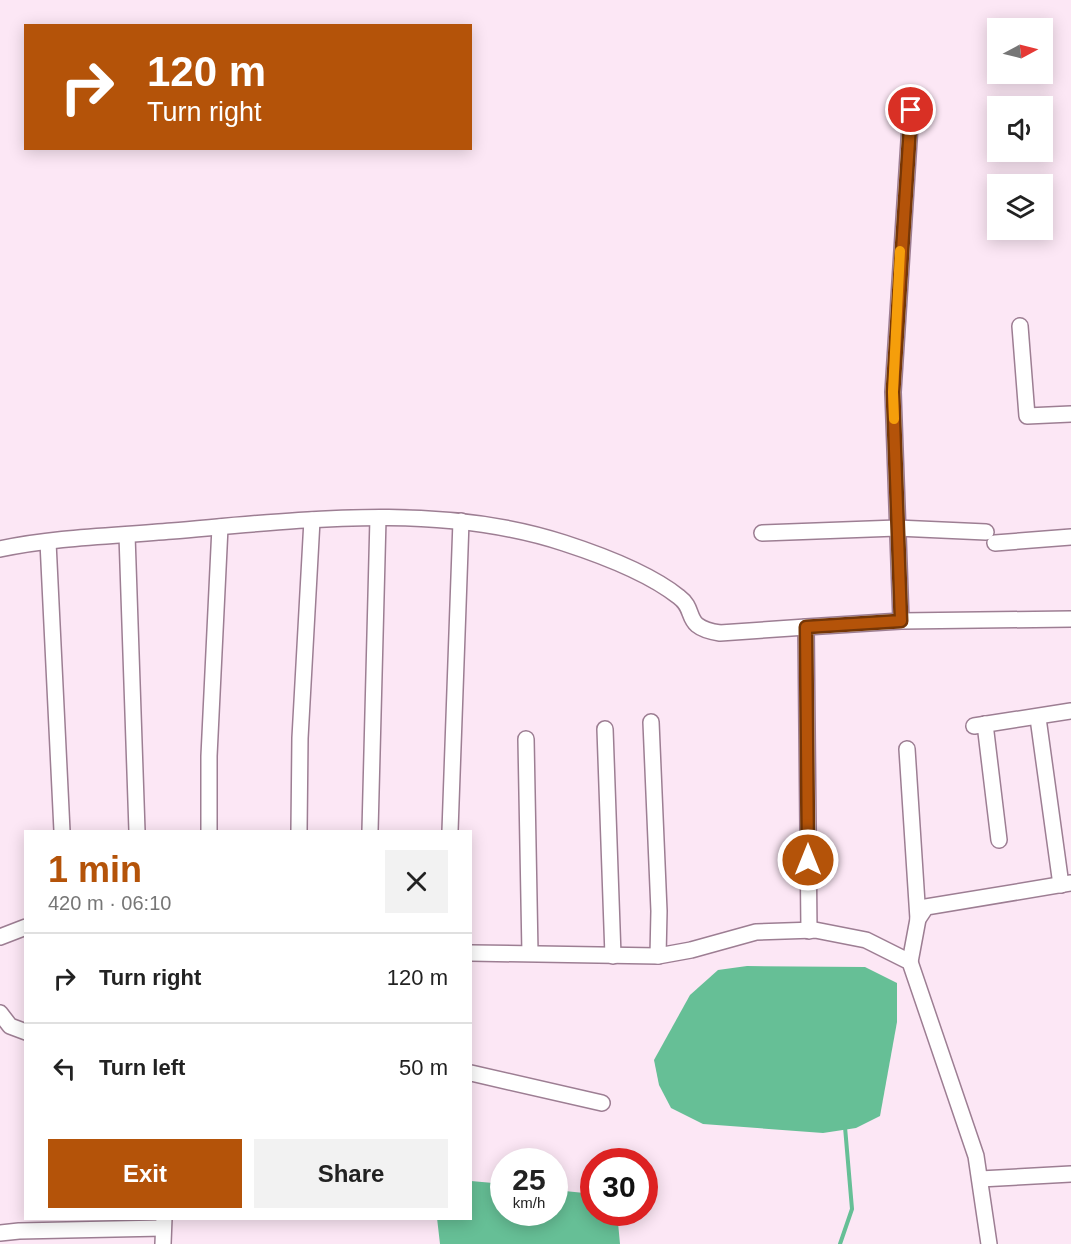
<!DOCTYPE html>
<html lang="en">
<head>
<meta charset="utf-8">
<style>
	body { margin:0; font-family:Arial,sans-serif; background:#f2f2f2; color:#222; height:100vh; display:flex; flex-direction:column; font-size:22px; white-space:nowrap }
	* { box-sizing:border-box; margin:0 }
	p { font-size:20px; color:#767676 }
	.icon { flex:none; width:33px; height:33px; fill:none; stroke:currentColor; stroke-width:2; stroke-linecap:round; stroke-linejoin:round }
	.map { position:relative; flex:1; overflow:hidden }
	.drawer { position:absolute; left:24px; top:830px; width:448px; height:390px; display:flex; flex-direction:column; background:#fff; border-radius:0px; box-shadow:0 3px 15px #0003 }
	.drawer>* { flex:none }
	.guide { position:absolute; left:24px; top:24px; width:448px; height:126px; border-radius:0px; box-shadow:0 3px 15px #0003; background:#b45309; color:#fff; overflow:hidden }
	.needle { width:39px; rotate:83deg }
	.controls { position:absolute; left:987px; top:18px; display:grid; gap:12px }
	.controls a { display:grid; place-items:center; width:66px; height:66px; border-radius:0px; background:#fff; box-shadow:0 3px 15px #0003; font-size:30px }
	.speed { position:absolute; left:490px; top:1148px; display:flex; gap:12px; font-size:30px; font-weight:700; text-align:center }
	.speed>* { display:grid; place-content:center; width:78px; height:78px; border-radius:50%; background:#fff; box-shadow:0 3px 15px #0003; line-height:1 }
	.speed small { font-size:15px; font-weight:400 }
	.speed .limit { border:9px solid #d22; background:#fff; color:#111 }
	.pin { position:absolute; display:grid; place-items:center; width:51px; height:51px; color:#fff; margin:-26px; border:3px solid #fff; border-radius:50%; box-shadow:0 2px 6px #0007 }
	.me { position:absolute; width:66px; margin:-33px; rotate:0deg; stroke-linejoin:round; filter:drop-shadow(0 0 4px #0008) }
	.turn { display:flex; align-items:center; gap:21px; height:126px; padding:0 24px; font-size:27px }
	.turn .icon { width:78px; height:78px; stroke-width:2.5 }
	.turn b { display:block; font-size:42px; line-height:51px }
	.round { display:grid; place-items:center; flex:none; width:63px; height:63px; border-radius:0px; background:#f2f2f2 }
	.headline { display:flex; align-items:center; justify-content:space-between; height:102px; padding:0 24px }
	h1 { font-size:36px; font-weight:700; line-height:45px; color:#b45309 }
	.button { display:flex; gap:12px; margin-top:auto; padding:12px 24px }
	.button a { flex:1; height:69px; border-radius:0px; background:#b45309; color:#fff; font-size:24px; font-weight:700; line-height:69px; text-align:center }
	.button a+a { background:#f2f2f2; color:#222 }
	ul { padding:0; list-style:none }
	li { display:flex; align-items:center; gap:18px; height:90px; padding:0 24px; border-top:2px solid #e0e0e0 }
	li div { flex:1 }
	li b { display:block; font-size:22px }
	li em { font-style:normal }
	.map>svg:first-child { display:block }
	.water { fill:#66bf96 }
	.lines { fill:none; stroke-linecap:round; stroke-linejoin:round }
	.stream { stroke:#66bf96; stroke-width:4 }
	.minor-casing { stroke:#9d7e93; stroke-width:18 }
	.minor { stroke:#fff; stroke-width:15 }
	.route-casing { stroke:#753606; stroke-width:15 }
	.route { stroke:#b45309; stroke-width:10 }
	.slow { stroke:#f59e0b; stroke-width:10 }
</style>
</head>
<body>
<div class="map">
<svg width="1071" height="1244" viewBox="0 0 1071 1244">
	<rect width="100%" height="100%" fill="#fce7f5"/>
	<!-- water -->
	<g class="water">
		<polygon points="747,966 865,967 897,983 897,1022 880,1116 856,1128 823,1133 703,1124 671,1108 659,1085 654,1060 690,995 718,970"/>
		<polygon points="471,1181 504,1184 504,1212 555,1212 555,1190 594,1194 594,1212 617,1212 620,1244 440,1244 437,1218 471,1218"/>
	</g>
	<g class="lines">
		<!-- stream -->
		<polyline class="stream" points="840,1244 852,1209 845,1127"/>
		<defs>
			<g id="minor">
				<polyline points="1020,326 1027,416 1071,414"/>
				<polyline points="762,533 897,528 986,532"/>
				<polyline points="127,535 137,831"/>
				<polyline points="48,542 62,831"/>
				<polyline points="995,543 1071,537"/>
				<path d="M 0,549 C 56,537 115,536 172,531 C 301,520 439,502 564,543 C 601,555 649,573 679,597 C 698,611 681,627 720,633 L 806,627"/>
				<polyline points="901,621 893,392 911,109"/>
				<polyline points="1038,718 1061,885"/>
				<polyline points="651,722 659,911 658,956"/>
				<polyline points="985,724 999,840"/>
				<polyline points="974,726 1071,711"/>
				<polyline points="605,729 613,956"/>
				<polyline points="526,739 530,953"/>
				<polyline points="907,749 918,919"/>
				<polyline points="209,831 209,756 220,527"/>
				<polyline points="299,831 300,738 312,520"/>
				<polyline points="370,831 378,518"/>
				<polyline points="450,831 461,521"/>
				<polyline points="809,931 806,627 901,621 1071,619"/>
				<polyline points="0,937 26,927"/>
				<polyline points="471,953 658,956 691,950 756,932 815,930 866,940 910,962 976,1156 989,1244"/>
				<polyline points="910,962 918,919 926,907 1071,883"/>
				<polyline points="0,1013 10,1026 26,1032"/>
				<polyline points="471,1073 602,1103"/>
				<polyline points="980,1179 1071,1174"/>
				<polyline points="0,1233 19,1231 163,1228"/>
				<polyline points="163,1244 164,1218"/>
			</g>
		</defs>
		<!-- minor casing -->
		<use href="#minor" class="minor-casing"/>
		<!-- minor -->
		<use href="#minor" class="minor"/>
	</g>
	<g class="lines">
		<defs>
			<polyline id="route" points="808,860 806,627 901,621 893,392 911,110"/>
		</defs>
		<!-- route casing -->
		<use href="#route" class="route-casing"/>
		<!-- route -->
		<use href="#route" class="route"/>
		<!-- slow -->
		<polyline class="slow" points="894,419 893,392 900,251"/>
	</g>
</svg>
<div class="controls">
<a><svg class="needle" viewBox="-14 -14 28 28"><path d="M0-13l5 13h-10z" fill="#e53935"/><path d="M0 13l5-13h-10z" fill="#767676"/></svg></a>
<a><svg class="icon" aria-label="sound" viewBox="0 0 24 24"><path d="M4 9h4l5-4v14l-5-4H4zM17 9q2 3 0 6"/></svg></a>
<a><svg class="icon" aria-label="layers" viewBox="0 0 24 24"><path d="M12 4l9 5-9 5-9-5zM3 14l9 5 9-5"/></svg></a>
</div>
<div class="speed"><div>25<small>km/h</small></div><div class="limit">30</div></div>
<div class="pin" style="left:911px;top:110px;background:#d93025"><svg class="icon" aria-label="arrive" viewBox="0 0 24 24"><path d="M6 21V4h12l-3 4 3 4H6"/></svg></div>
<svg class="me" style="left:808px;top:860px" viewBox="-20 -20 40 40"><circle r="17" fill="#b45309" stroke="#fff" stroke-width="3"/><path d="M0-11L8 9 0 5-8 9z" fill="#fff"/></svg>
<div class="guide">
<div class="turn"><svg class="icon" aria-label="right" viewBox="0 0 24 24"><path d="M7 20v-9h11M14 6l5 5-5 5"/></svg><div><b>120 m</b>Turn right</div></div>
</div>
<section class="drawer">
<div class="headline"><div><h1>1 min</h1><p>420 m · 06:10</p></div><a class="round"><svg class="icon" aria-label="close" viewBox="0 0 24 24"><path d="M6 6l12 12M18 6L6 18"/></svg></a></div>
<ul>
<li><svg class="icon" aria-label="right" viewBox="0 0 24 24"><path d="M7 20v-9h11M14 6l5 5-5 5"/></svg><div><b>Turn right</b></div><em>120 m</em></li>
<li><svg class="icon" aria-label="left" viewBox="0 0 24 24"><path d="M17 20v-9H6M10 6l-5 5 5 5"/></svg><div><b>Turn left</b></div><em>50 m</em></li>
</ul>
<div class="button"><a>Exit</a><a>Share</a></div>
</section>
</div>
</body>
</html>
